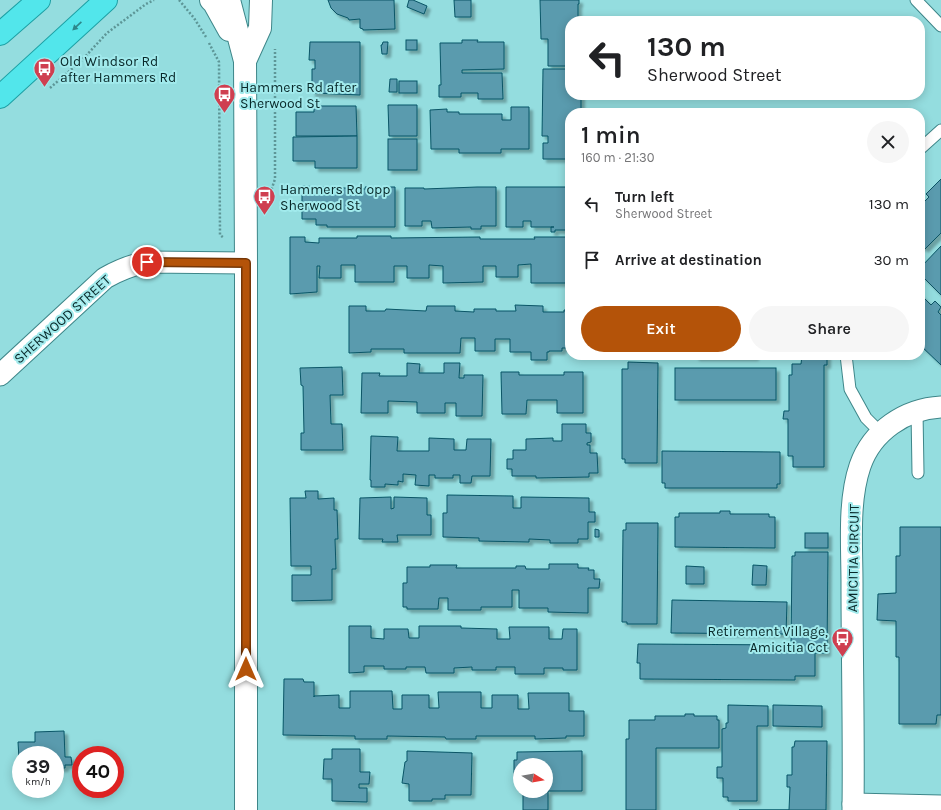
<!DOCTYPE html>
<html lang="en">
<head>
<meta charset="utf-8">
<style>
	body { margin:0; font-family:Karla,sans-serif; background:#f6f6f6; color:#202124; height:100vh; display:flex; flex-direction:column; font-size:15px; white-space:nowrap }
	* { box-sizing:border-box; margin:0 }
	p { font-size:13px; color:#757577 }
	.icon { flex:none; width:22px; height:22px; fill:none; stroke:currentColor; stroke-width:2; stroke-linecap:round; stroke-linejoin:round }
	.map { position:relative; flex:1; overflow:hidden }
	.details { position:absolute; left:565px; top:108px; width:360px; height:252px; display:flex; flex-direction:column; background:#fff; border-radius:16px; box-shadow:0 2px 10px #0003 }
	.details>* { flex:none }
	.hud { position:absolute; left:565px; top:16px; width:360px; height:84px; border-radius:16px; box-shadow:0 2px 10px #0003; background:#fff; color:#202124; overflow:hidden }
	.needle { width:26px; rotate:101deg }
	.controls { position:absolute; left:513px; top:758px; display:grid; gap:8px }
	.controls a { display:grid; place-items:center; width:40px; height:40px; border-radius:50%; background:#fff; box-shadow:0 2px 10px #0003; font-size:20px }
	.speed { position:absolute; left:12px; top:746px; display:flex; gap:8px; font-size:20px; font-weight:700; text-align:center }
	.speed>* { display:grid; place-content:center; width:52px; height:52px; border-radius:50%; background:#fff; box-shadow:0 2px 10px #0003; line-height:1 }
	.speed small { font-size:10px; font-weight:400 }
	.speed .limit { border:6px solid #d22; background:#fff; color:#111 }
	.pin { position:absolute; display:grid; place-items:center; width:34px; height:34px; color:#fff; margin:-17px; border:2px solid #fff; border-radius:50%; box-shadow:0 1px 4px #0007 }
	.me { position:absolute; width:44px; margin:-22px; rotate:0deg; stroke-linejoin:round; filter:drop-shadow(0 0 3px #0008) }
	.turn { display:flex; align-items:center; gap:14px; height:84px; padding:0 16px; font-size:18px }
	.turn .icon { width:52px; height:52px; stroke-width:2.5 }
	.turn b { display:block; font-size:28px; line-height:34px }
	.round { display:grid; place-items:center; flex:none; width:42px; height:42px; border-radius:21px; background:#f6f6f6 }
	.summary { display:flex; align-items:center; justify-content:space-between; height:68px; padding:0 16px }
	h1 { font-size:24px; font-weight:600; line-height:30px }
	.cta { display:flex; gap:8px; margin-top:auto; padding:8px 16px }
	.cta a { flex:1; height:46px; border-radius:24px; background:#b45309; color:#fff; font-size:16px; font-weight:600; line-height:46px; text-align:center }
	.cta a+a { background:#f6f6f6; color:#202124 }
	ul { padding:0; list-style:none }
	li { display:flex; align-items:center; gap:12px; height:56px; padding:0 16px }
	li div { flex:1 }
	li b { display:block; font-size:15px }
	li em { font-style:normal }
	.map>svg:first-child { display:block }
	.building { fill:#5a9bae; stroke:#075566; fill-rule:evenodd; filter:url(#shadow) }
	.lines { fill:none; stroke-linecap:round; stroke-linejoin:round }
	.service-casing { stroke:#3e8689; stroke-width:13 }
	.minor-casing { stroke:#3e8689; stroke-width:23 }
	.tertiary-casing { stroke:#3e8689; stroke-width:24 }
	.trunk-casing { stroke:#1ca0a4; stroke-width:24 }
	.path { stroke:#5d9697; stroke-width:2.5; stroke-dasharray:2 2; stroke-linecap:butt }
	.service { stroke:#fff; stroke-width:11 }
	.minor { stroke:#fff; stroke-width:21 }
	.tertiary { stroke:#fff; stroke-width:22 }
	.trunk { stroke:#52e6eb; stroke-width:22 }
	.oneway { fill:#2d878a }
	.route-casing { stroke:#753606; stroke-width:10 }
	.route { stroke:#b45309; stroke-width:7 }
	.labels { text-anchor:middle; stroke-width:4; stroke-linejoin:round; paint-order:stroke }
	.poi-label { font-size:14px; fill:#082829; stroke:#a1eaec; text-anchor:start }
	.street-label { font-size:14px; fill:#082829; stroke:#a1eaec }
</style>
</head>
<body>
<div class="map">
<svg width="941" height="810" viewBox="0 0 941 810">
	<defs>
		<filter id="shadow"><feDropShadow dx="3.5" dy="3.5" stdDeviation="1" flood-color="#0004"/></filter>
	</defs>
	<rect width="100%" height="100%" fill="#94dddf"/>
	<!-- building -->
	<g class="building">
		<polygon points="328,0 394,0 395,29 363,30 363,29 360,28 360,19 349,20 348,18 337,14 331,8"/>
		<polygon points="409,0 413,0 427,6 424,14 407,7"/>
		<polygon points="454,0 471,0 471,17 455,17"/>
		<polygon points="540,0 579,0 579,4 578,4 578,21 570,21 570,66 548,66 548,39 541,39"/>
		<rect x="406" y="40" width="11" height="10"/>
		<polygon points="462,40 478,40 477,42 504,42 504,69 462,70 462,73 502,73 503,99 478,99 478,93 461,93 461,97 439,97 439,85 441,85 440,43 462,43"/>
		<polygon points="310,42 360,42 360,95 312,93 312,69 315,69 315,60 309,60"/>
		<polygon points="383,42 388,42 387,54 382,54 381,45 382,45"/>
		<polygon points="543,69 570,69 570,95 581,95 581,113 570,113 570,159 543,159 543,143 548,143 548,136 542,136"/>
		<polygon points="390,79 397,79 397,92 389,92"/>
		<rect x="399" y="81" width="18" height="12"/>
		<polygon points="388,105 417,105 417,136 389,136"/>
		<polygon points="314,106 356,106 357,136 296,136 296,112 314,112"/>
		<polygon points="511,107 529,107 529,149 501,149 501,153 459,153 459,149 431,149 430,110 447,109 447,112 459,112 459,114 502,114 502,120 511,120"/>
		<polygon points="357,136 357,168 315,168 315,161 293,161 293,137"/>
		<rect x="388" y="139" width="29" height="31"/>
		<polygon points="941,179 941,233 925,249 922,246 920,249 920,206 929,197 926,194"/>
		<polygon points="302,186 366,189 365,187 395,187 395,227 327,227 327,225 316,225 316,219 302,219"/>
		<polygon points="477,187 496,187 496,226 481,226 481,229 471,229 471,227 432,228 431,221 422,221 422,226 405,226 405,188 424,188 424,189"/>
		<polygon points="506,187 570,187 570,230 555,230 555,232 551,232 551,227 554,227 531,227 531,221 523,221 523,227 506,227"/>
		<polygon points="357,236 391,236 391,238 480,237 480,239 535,239 534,237 567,237 567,239 570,239 570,283 531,283 531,264 518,265 518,277 496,277 496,266 483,266 483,282 443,283 443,266 429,265 429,278 407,278 407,266 394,266 394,282 355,282 355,265 341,265 341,278 319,278 320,266 317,266 317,292 290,294 290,237 305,237 305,242 319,243 319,238 357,238"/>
		<polygon points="941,246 941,295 920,274 923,272 920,268"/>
		<polygon points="920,294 931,305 935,301 941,307 938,312 941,315 941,365 920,345"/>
		<polygon points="515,305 543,306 543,312 564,312 564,310 570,310 570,348 562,348 562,351 549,351 549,352 547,352 547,360 531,360 531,352 510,352 510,339 495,339 495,351 475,351 475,338 461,338 460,353 404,353 404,349 371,349 371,352 349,353 349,306 366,306 366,311 385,311 386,309 426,311 427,306 455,306 455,311 474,312 474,309 496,309 496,311 516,311"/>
		<polygon points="695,355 755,355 755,357 696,357"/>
		<polygon points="802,355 827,355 827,365 824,365 824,467 793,467 793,456 788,456 788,419 783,419 784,411 789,411 789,375 792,375 792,364 801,364"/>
		<polygon points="628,362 658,363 657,463 625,463 625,459 622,459 622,369 628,369"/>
		<polygon points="407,363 420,364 419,373 444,373 444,363 460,363 459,378 464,378 464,375 483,375 482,416 456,416 456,403 445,403 445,413 417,413 417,402 388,401 388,413 361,413 362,373 380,373 379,376 407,376"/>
		<polygon points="342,367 343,395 330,395 331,424 342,424 343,450 301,450 301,433 304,433 303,386 301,385 300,368"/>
		<rect x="675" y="368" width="101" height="32"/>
		<polygon points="501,372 519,372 519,375 564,375 564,372 583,372 583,413 557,413 557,400 527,400 526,414 502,414"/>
		<polygon points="562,424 586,424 586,433 591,433 591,442 587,443 587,445 590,445 590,453 597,453 598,473 589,473 589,477 536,478 536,476 512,476 512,469 507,469 507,459 513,459 513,450 526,450 526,439 553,438 553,441 562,441"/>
		<polygon points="371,436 398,437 397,451 429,451 429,438 454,439 454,450 466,450 467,439 491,439 490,476 472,476 471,483 460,483 460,475 453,475 453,478 435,478 435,475 429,475 429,486 415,485 416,475 403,474 403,482 398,481 398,485 385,484 385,487 371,487 371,480 370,480"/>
		<polygon points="662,451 780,452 780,484 777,484 777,488 665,488 665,483 662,483"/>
		<polygon points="305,491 318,491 318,499 334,498 334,510 337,510 338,539 335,539 336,569 332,569 332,600 292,601 292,575 311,575 311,566 291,566 290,498 306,498"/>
		<polygon points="447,495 513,496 513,508 521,508 521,497 589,498 589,512 595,512 595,522 588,522 588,539 578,539 578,543 550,543 550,540 529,539 529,542 479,541 479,538 443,537 443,513 447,513"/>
		<polygon points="391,497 391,509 394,508 394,497 427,498 427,515 431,515 431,535 397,535 398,542 382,542 383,539 359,539 360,498"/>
		<polygon points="720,511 730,511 730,514 769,514 769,517 775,517 775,548 675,547 675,517 679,517 679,513 720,513"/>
		<polygon points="626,523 658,523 657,624 627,624 627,622 622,622 623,530 626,530"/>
		<polygon points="900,527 941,527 941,715 937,715 936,724 899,724 899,657 896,657 896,621 877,620 878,594 896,593 896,556 900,556"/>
		<polygon points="595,529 599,530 599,537 595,537"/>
		<rect x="805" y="533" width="23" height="15"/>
		<polygon points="795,552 828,552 827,653 815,653 815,676 795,676 795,680 640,679 640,663 637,663 638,644 791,645 792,556 795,556"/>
		<polygon points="549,564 578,564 578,568 589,568 588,570 594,570 594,579 600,579 599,588 588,588 588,613 548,612 548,608 519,608 519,590 512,590 512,607 481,607 481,610 448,610 448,598 439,598 438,609 407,609 407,607 403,607 403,583 407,583 407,567 430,567 430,565 457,565 456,568 516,568 516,566 525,566 526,569 549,569"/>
		<polygon points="753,565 767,566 766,585 752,585"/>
		<polygon points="686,566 704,567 704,584 686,584"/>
		<polygon points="672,600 787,602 786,634 671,633"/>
		<polygon points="349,626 371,626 371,638 384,639 384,629 408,629 409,638 419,638 419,626 461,626 461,628 497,629 497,639 510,639 509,627 549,627 549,639 562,639 563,629 577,629 577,670 563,670 563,668 544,668 544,674 515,674 515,667 496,667 496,670 472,670 472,667 454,668 454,673 426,673 425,667 406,667 406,669 384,669 384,666 364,666 364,672 349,673"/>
		<polygon points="284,679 303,679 304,682 314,682 314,697 314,696 339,695 339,708 350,708 350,691 392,691 393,709 402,709 402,695 429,695 429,708 439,708 438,692 481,692 481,708 492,708 492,695 518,695 518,709 529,709 528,693 569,693 569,711 584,711 584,736 566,736 566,738 535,739 535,736 476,736 476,739 446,739 445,737 387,736 387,739 355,739 355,736 283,735"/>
		<polygon points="728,705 768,706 768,726 757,726 757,801 728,801 728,797 723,797 723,778 717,778 717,767 722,767 722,729 726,728 726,723 728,723"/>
		<polygon points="773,705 822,706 822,727 773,726"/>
		<polygon points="685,714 694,714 694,716 717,716 717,720 719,720 719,748 656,748 656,810 626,810 626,739 629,739 629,720 655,720 655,716 685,716"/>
		<polygon points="64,731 65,757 71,757 72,765 65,765 65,768 55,768 55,755 21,755 21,759 19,759 18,742 35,742 35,732"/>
		<polygon points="795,741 827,741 826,810 739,810 789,810 790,787 787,787 787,775 792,775 792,747 794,747"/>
		<polygon points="332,749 360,749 360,772 370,772 369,784 359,784 359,788 367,788 367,802 332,801 332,779 323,779 324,759 332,759"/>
		<polygon points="407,751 472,753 471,795 445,795 445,799 432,799 432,801 409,801 409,784 402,783 405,762 407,761"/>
		<path d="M 582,751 L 582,791 L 548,791 L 548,810 L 523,810 L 523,792 L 519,792 L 518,778 L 514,778 L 514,760 L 517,760 L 517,752 ZM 520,765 L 546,765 L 546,791 L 520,791 Z"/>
	</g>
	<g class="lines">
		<defs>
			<g id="service">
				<polyline points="916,0 941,26"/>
				<polyline points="920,149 941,130"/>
				<polyline points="846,355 850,389 866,418 881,433"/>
				<polyline points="917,411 918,473"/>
			</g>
			<g id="minor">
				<path d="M 0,375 L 105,278 C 119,270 132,265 147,262 L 246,263"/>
				<polyline points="853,804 941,806"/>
				<path d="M 853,810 C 854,734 852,659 852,583 C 852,546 848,501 860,466 C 872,431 905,409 941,407"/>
			</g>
			<g id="tertiary">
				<polyline points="211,0 214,3 229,30"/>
				<polyline points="229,0 245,61 246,263 246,810"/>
				<polyline points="245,61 260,28 261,0"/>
			</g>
			<g id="trunk">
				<polyline points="0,34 39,0"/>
				<polyline points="0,97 106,0"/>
			</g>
		</defs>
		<!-- service casing -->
		<use href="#service" class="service-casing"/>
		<!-- minor casing -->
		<use href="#minor" class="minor-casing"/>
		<!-- tertiary casing -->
		<use href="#tertiary" class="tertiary-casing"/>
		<!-- trunk casing -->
		<use href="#trunk" class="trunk-casing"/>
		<!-- path -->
		<g class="path">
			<polyline points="179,0 194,18 206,37"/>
			<polyline points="209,43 219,62 220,235 224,238"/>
			<polyline points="50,88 82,60 107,33 146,4 154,0"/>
			<polyline points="269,197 275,179 275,49"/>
		</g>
		<!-- service -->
		<use href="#service" class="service"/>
		<!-- minor -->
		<use href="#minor" class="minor"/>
		<!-- tertiary -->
		<use href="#tertiary" class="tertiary"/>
		<!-- trunk -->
		<use href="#trunk" class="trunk"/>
	</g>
	<!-- one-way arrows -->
	<defs><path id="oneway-solid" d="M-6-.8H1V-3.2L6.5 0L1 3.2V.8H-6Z"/></defs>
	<use class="oneway" href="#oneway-solid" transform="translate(77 26) rotate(137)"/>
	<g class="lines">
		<defs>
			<polyline id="route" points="147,262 246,263 246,669"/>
		</defs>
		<!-- route casing -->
		<use href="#route" class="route-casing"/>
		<!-- route -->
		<use href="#route" class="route"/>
	</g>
	<!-- icons -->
	<defs>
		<symbol id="bus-pin" viewBox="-11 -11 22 30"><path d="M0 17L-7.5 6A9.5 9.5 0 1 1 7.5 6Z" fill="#cf3f50" stroke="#a1eaec"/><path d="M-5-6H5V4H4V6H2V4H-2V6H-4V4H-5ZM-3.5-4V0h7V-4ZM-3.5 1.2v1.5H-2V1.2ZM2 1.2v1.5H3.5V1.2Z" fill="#fff"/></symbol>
	</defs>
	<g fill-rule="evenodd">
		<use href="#bus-pin" x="32" y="56" width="25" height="34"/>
		<use href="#bus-pin" x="212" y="82" width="25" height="34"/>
		<use href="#bus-pin" x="252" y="184" width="25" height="34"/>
		<use href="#bus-pin" x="830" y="626" width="25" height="34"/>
	</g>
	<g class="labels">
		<!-- poi labels -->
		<g class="poi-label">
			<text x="60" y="66">Old Windsor Rd<tspan x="60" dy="16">after Hammers Rd</tspan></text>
			<text x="240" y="92">Hammers Rd after<tspan x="240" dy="16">Sherwood St</tspan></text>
			<text x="280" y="194">Hammers Rd opp<tspan x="280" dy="16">Sherwood St</tspan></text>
			<text x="828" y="636" text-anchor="end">Retirement Village,<tspan x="828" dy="16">Amicitia Cct</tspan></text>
		</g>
		<!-- street labels -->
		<g class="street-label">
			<text transform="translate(62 319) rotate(-42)" y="5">SHERWOOD STREET</text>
			<text transform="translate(853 558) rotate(-89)" y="5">AMICITIA CIRCUIT</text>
		</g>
	</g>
</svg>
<div class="controls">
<a><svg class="needle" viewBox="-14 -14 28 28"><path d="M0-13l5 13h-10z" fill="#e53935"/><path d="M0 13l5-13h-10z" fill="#757577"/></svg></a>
</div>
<div class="speed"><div>39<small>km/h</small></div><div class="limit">40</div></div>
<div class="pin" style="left:147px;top:262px;background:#d93025"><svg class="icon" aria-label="arrive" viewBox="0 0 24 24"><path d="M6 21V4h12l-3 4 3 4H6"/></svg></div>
<svg class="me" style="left:246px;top:669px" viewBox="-20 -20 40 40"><path d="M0-17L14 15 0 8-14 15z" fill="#b45309" stroke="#fff" stroke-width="4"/></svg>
<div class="hud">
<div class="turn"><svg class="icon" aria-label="left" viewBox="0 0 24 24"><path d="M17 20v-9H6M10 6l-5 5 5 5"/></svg><div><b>130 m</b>Sherwood Street</div></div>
</div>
<section class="details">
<div class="summary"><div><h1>1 min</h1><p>160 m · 21:30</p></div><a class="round"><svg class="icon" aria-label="close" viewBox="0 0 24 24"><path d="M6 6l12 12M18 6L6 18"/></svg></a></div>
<ul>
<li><svg class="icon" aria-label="left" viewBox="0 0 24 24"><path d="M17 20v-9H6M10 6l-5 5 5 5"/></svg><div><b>Turn left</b><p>Sherwood Street</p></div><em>130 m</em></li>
<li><svg class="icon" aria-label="arrive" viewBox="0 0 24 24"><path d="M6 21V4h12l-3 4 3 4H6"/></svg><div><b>Arrive at destination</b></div><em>30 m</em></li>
</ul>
<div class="cta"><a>Exit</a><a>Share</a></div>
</section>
</div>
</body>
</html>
